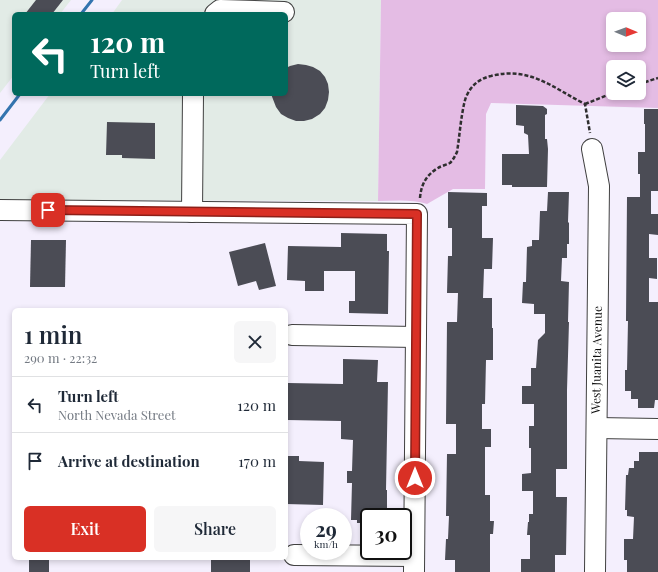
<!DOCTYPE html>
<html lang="en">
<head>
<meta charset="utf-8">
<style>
	body { margin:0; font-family:"Playfair Display",serif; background:#f6f6f7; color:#1f2937; height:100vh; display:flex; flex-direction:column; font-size:15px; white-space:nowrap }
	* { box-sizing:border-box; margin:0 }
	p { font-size:13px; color:#747a83 }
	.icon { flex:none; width:22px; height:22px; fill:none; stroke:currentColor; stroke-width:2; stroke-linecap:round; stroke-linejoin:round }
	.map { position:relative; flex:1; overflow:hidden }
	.details { position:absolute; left:12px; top:308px; width:276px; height:252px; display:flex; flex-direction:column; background:#fff; border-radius:6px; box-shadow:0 2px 6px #0003 }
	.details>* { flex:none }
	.guide { position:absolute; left:12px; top:12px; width:276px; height:84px; border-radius:6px; box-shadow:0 2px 6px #0003; background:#00695c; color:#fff; overflow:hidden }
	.needle { width:26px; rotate:91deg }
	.fabs { position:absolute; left:606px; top:12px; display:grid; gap:8px }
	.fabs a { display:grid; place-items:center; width:40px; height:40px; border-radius:6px; background:#fff; box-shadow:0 2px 6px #0003; font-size:20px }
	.speed { position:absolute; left:300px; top:508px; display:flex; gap:8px; font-size:20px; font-weight:700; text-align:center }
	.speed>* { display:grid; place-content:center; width:52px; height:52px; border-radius:50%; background:#fff; box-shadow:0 2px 6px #0003; line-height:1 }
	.speed small { font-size:10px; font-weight:400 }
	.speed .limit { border:2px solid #111; border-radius:6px; background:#fff; color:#111 }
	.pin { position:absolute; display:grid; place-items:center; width:34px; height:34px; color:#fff; margin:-17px; border-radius:8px; box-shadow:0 2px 6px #0006 }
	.me { position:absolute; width:44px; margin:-22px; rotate:0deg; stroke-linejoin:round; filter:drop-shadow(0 0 3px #0008) }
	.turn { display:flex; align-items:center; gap:14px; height:84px; padding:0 12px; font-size:18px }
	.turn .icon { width:52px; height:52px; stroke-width:2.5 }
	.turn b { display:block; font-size:28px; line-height:34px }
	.round { display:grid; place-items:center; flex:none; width:42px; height:42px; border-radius:6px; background:#f6f6f7 }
	.overview { display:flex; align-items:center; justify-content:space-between; height:68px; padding:0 12px }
	h1 { font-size:24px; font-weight:600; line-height:30px }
	.primary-button { display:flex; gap:8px; margin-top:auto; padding:8px 12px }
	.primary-button a { flex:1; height:46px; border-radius:6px; background:#d93025; color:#fff; font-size:16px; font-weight:600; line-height:46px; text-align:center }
	.primary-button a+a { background:#f6f6f7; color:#1f2937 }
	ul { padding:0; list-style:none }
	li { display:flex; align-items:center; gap:12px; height:56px; padding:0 12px; border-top:1px solid #e0e1e3 }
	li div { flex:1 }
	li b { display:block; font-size:15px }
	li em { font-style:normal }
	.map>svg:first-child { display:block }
	.industrial { fill:#e2ebe6 }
	.green { fill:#e4bce4; fill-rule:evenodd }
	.building { fill:#4b4c55 }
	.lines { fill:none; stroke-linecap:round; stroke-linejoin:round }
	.minor-casing { stroke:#404040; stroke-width:22 }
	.path { stroke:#2f2f2f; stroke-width:2.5; stroke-dasharray:4 2; stroke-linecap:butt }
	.minor { stroke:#fff; stroke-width:20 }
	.rail { stroke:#3374af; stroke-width:3 }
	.route-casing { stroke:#8d1f18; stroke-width:10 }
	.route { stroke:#d93025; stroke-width:7 }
	.labels { text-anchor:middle; stroke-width:4; stroke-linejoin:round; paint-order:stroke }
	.street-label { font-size:12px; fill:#0d0d0d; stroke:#fff }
</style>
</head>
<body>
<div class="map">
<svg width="658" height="572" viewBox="0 0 658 572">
	<rect width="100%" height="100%" fill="#f4effd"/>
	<!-- industrial -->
	<g class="industrial">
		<polygon points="0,0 71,0 60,14 14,14 14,75 0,93"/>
		<polygon points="122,0 381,0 378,201 0,200 0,160 50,94 286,94 286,14 112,14"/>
	</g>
	<!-- green -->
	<path class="green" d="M 381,0 L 658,0 L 658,108 L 491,103 L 486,114 L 485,189 L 453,189 L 427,204 C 412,199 394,201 378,201 ZM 613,19 L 639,19 L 639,45 L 613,45 ZM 613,67 L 639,67 L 639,93 L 613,93 Z"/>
	<!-- building -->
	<g class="building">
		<polygon points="36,0 63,0 52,14 25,14"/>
		<polygon points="298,64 306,65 313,67 320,71 325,77 328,84 329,92 328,100 325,108 320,114 312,119 304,121 296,121 288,118 281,114 276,107 271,94 286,94 286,68 290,66"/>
		<polygon points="516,105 543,106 547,109 547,114 545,115 545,139 547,139 548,149 547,187 512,187 512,185 502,185 502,154 529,154 528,135 524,133 524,126 516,125"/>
		<polygon points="644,109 658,109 658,191 651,191 651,214 658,214 658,235 649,234 649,258 657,258 657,279 649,278 649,302 658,302 658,400 655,400 654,408 638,408 638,399 631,399 631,391 625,391 625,370 627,370 628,321 626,321 627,197 640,197 640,174 638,174 638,152 645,152 645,124 644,124"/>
		<polygon points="107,122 155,123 155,159 122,158 122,155 106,155"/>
		<polygon points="448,192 487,193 487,206 482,206 482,238 493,238 492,269 484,269 483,298 492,298 492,328 493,328 493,360 486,360 485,404 482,404 482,429 491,429 491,447 485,447 485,495 490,495 490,521 494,521 493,534 490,534 490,572 455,572 455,560 445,560 446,539 448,539 449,516 446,516 447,454 456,454 456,424 446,424 447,322 457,322 458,293 447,293 448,256 452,256 452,228 448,228"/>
		<polygon points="548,192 569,192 568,222 569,223 569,244 567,244 567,258 562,258 561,281 569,282 568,322 569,322 567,390 567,469 556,469 556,497 567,497 566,555 555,555 555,572 521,572 521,559 530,559 530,535 527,535 528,522 529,522 529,514 533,514 533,491 522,491 522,474 531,473 531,448 529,448 529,426 534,426 534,404 522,404 522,386 531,386 531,368 536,368 538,340 545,333 545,314 534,314 534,304 522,303 523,282 526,282 527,247 532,246 532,240 539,240 540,211 547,211"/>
		<polygon points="341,233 387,234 387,251 389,251 388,314 349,313 349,301 355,301 355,271 324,271 324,291 305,291 305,281 287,280 288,246 341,247"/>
		<polygon points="31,240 66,240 65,287 30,287"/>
		<polygon points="265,243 276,286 259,290 256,281 238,286 229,252"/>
		<polygon points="343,359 378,360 377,382 388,382 386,490 387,490 387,513 380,513 380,517 369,517 369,523 357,523 357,520 351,520 352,483 347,483 347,471 352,471 353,440 341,439 341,421 287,420 288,383 343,384"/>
		<polygon points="639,452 658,452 658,572 627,572 627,560 624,560 624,539 633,539 634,517 627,516 627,510 625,510 626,475 628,475 629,468 634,468 634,461 639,461"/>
		<polygon points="286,456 299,456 299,461 324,462 323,505 286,504"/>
		<rect x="29" y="558" width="20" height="14"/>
		<rect x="211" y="558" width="39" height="14"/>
	</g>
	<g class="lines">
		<defs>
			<g id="minor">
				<polyline points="215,14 220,10 284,12"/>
				<polyline points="592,149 599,186 595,572"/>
				<polyline points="0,210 417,214 414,572"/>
				<polyline points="192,212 193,94"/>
				<polyline points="292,335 416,337"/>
				<polyline points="597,428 658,429"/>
				<polyline points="294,555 414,556"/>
			</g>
		</defs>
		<!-- minor casing -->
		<use href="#minor" class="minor-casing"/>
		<!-- path -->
		<g class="path">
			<polyline points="639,84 658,78"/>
			<polyline points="585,104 613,93"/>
			<path d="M 420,198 C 421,185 426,175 438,168 C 441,166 446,165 450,163 C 453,160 455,156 457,152 C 459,140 460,127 462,115 C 463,109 464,103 466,97 C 471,86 478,79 491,76 C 530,66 553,88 585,104 L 590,133"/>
		</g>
		<!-- minor -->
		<use href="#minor" class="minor"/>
		<!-- rail -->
		<g class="rail">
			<polyline points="81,14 92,0"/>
			<polyline points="0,120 20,94"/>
		</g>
	</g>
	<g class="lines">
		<defs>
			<polyline id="route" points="48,210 417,214 415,478"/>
		</defs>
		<!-- route casing -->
		<use href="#route" class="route-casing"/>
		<!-- route -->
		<use href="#route" class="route"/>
	</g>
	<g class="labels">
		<!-- street labels -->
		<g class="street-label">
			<text transform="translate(597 360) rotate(-89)" y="4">West Juanita Avenue</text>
		</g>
	</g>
</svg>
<div class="fabs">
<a><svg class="needle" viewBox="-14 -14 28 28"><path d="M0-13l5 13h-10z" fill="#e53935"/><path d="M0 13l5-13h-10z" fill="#747a83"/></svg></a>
<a><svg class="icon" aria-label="layers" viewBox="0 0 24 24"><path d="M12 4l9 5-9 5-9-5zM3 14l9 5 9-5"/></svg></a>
</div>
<div class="speed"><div>29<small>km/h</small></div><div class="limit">30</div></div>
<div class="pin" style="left:48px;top:210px;background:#d93025"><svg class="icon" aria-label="arrive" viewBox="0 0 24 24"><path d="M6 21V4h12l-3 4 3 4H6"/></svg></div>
<svg class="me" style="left:415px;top:478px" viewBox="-20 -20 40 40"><circle r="17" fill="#d93025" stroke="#fff" stroke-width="3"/><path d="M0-11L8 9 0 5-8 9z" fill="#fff"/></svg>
<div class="guide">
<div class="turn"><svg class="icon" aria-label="left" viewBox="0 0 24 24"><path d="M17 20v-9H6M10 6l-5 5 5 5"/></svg><div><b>120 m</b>Turn left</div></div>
</div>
<section class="details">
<div class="overview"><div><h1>1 min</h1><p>290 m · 22:32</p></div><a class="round"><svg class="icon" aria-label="close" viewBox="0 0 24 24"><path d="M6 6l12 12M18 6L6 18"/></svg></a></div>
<ul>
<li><svg class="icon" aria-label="left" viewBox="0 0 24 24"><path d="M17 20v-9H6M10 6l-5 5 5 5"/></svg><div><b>Turn left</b><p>North Nevada Street</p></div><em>120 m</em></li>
<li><svg class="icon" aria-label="arrive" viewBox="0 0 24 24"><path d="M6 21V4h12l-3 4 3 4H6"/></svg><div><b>Arrive at destination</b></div><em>170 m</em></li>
</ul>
<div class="primary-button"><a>Exit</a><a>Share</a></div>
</section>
</div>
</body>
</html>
